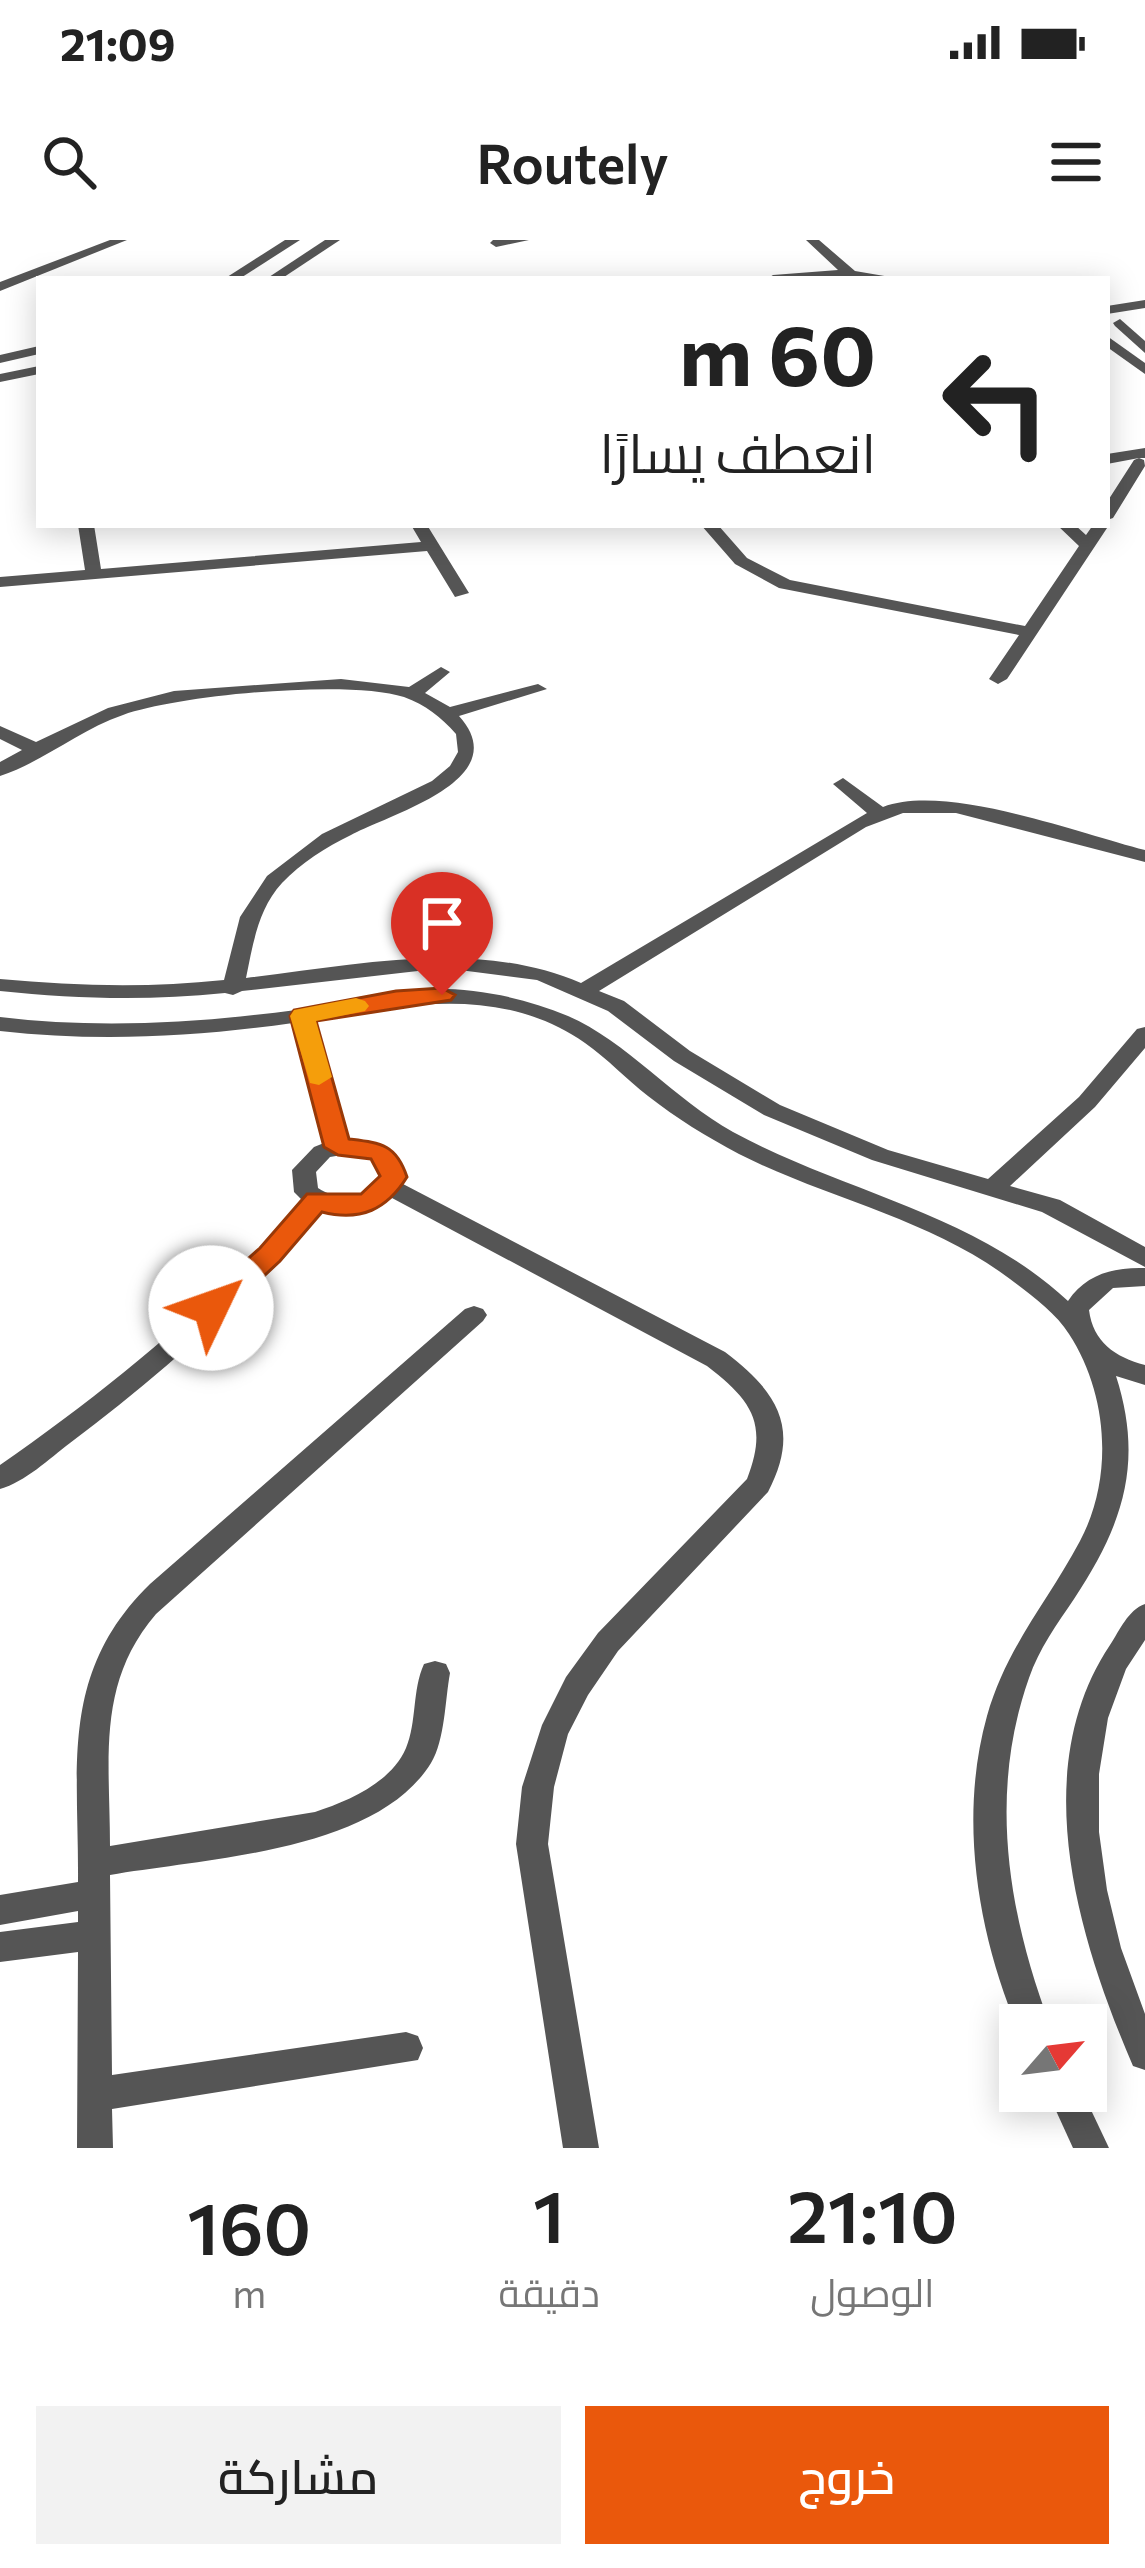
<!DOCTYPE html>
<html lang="ar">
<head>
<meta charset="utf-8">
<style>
	body { margin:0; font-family:Commissioner,Cairo,sans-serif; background:#f2f2f2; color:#222; direction:rtl; height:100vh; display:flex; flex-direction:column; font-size:45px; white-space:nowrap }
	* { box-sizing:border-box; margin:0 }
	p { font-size:39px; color:#767676 }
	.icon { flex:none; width:66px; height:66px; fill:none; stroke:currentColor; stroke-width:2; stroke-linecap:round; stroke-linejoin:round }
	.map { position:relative; height:1908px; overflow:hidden; direction:ltr }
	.panel { display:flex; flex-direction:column; background:#fff; flex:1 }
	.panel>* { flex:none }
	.hud { position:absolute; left:36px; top:36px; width:1074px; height:252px; border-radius:0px; box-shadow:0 6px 30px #0003; direction:rtl; background:#fff; color:#222; overflow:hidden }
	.needle { width:78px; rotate:62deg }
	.tools { position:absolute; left:999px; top:1764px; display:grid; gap:24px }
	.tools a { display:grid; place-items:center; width:108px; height:108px; border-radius:0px; background:#fff; box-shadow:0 6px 30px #0003; font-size:60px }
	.pin { position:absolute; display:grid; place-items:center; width:102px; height:102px; color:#fff; margin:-123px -51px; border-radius:50% 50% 50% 0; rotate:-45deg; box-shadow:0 0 12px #0007 }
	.pin .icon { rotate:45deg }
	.me { position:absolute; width:132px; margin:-66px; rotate:48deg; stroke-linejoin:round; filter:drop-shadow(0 0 9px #0008) }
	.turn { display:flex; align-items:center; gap:42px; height:252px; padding:0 36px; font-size:54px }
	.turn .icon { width:156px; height:156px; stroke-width:2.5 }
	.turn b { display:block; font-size:84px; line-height:102px }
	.eta { display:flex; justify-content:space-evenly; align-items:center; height:204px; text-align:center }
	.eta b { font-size:72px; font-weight:600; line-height:84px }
	.primary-button { display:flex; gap:24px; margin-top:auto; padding:24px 36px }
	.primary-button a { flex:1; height:138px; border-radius:0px; background:#ea580c; color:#fff; font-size:48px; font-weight:600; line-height:138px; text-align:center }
	.primary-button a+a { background:#f2f2f2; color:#222 }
	.status { display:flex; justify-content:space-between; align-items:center; height:84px; padding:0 60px; background:#fff; direction:ltr }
	.status svg { height:33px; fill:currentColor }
	header { display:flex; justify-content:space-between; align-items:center; height:156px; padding:0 36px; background:#fff; font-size:54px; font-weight:600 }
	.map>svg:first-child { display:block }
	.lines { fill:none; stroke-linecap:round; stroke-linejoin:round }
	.minor { fill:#555; fill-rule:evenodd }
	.route { fill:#ea580c; stroke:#983908; stroke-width:3 }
	.slow { fill:#f59e0b }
</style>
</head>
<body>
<div class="status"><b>21:09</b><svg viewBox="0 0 49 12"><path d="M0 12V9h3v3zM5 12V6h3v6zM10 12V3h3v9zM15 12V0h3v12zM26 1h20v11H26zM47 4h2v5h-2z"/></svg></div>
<header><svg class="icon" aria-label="menu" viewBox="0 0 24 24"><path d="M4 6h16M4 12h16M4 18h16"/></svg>Routely<svg class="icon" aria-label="search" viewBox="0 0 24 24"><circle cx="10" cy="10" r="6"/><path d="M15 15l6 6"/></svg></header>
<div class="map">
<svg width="1145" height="1908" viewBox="0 0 1145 1908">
	<rect width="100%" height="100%" fill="#fff"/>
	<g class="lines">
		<!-- minor -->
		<g class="minor">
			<polygon points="110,0 127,0 0,51 0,42"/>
			<polygon points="285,0 300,0 239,39 224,39"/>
			<polygon points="325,0 340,0 281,39 266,39"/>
			<polygon points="493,0 529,0 496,7 490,3"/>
			<polygon points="806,0 819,0 855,31 902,39 767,39 773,35 838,30"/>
			<polygon points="1145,60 1145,68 1107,74 1107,66"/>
			<polygon points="1120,79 1145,101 1145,113 1115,86 1113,83"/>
			<polygon points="1107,96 1145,123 1145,134 1107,107"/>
			<polygon points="39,106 39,114 0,123 0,115"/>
			<polygon points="39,126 39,134 0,142 0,134"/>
			<polygon points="1145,208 1145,218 1139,218 1144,220 1145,226 1113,278 1107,280 1107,262 1134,220 1139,218 1107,224 1107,214"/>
			<polygon points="1107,282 1109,285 1007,439 998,444 989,439 1019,395 779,348 735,324 701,285 718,285 747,318 790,340 1025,386 1079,306 1057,285 1075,285 1086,295 1093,285"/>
			<polygon points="78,285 94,285 101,329 421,302 411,285 427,285 469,353 455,357 427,311 0,347 0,337 85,330"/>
			<path d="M 441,427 L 450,432 L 425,453 L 450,467 L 538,444 L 547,449 L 459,476 C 516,539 393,573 351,595 C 326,607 301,623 282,643 C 258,669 253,704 246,738 C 357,725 475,698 581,743 L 867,573 L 833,544 L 843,538 L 883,567 C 946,543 1078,593 1145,610 L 1145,622 L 956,573 L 903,573 L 866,587 L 599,751 L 624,761 L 690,811 L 780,865 L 888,910 L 988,939 L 1079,857 L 1137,789 L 1145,787 L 1145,808 L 1095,867 L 1010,946 L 1060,960 L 1145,1007 L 1145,1027 L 1042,972 L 872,920 L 764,875 L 674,821 L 608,771 L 537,740 L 444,728 L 242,751 L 233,755 L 225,753 C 148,761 76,759 0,751 L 0,739 C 76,746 148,748 224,740 L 240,677 L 267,636 L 322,594 L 432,541 L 450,526 L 458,512 L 456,494 C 441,477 426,465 404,457 C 349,439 179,455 123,475 C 79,490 43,522 0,536 L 0,522 L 22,510 L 0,499 L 0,486 L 36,502 L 108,468 L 174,451 L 341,439 L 409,447 Z"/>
			<path d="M 424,749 C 473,747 522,757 568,776 C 626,801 674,859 733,892 C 845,953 972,972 1068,1061 C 1086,1034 1114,1027 1145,1028 L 1145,1046 L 1113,1048 L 1089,1070 C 1093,1102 1115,1117 1145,1125 L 1145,1145 L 1116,1136 C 1144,1223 1123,1285 1074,1359 C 1057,1384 1039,1409 1029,1438 C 988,1554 1008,1673 1050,1785 L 1020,1785 L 1020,1794 C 978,1697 958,1579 987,1476 C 1007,1406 1047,1363 1080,1301 C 1114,1237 1108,1154 1069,1094 C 1056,1073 1030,1054 1010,1039 C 929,978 828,959 739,914 C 707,897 676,878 648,856 C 626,839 608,819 585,803 C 502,745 407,764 314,780 L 346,899 L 386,907 L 402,925 L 403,944 L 725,1112 C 778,1152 801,1189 768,1252 L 618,1411 L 588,1455 L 568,1494 L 554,1547 L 548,1604 L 599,1908 L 563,1908 L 516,1604 L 522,1547 L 542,1485 L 566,1437 L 598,1393 L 747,1239 C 769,1183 751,1160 707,1126 L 392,958 L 360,972 L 322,970 C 247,1058 162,1134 70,1203 C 49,1219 25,1242 0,1249 L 0,1225 C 111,1148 214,1063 303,961 L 294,952 L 292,930 L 314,907 L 324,903 L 293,783 C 195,797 98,802 0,791 L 0,777 C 99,789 197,783 296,770 C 339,764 381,753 424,749 ZM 348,914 L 364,916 L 377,923 L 379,944 C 359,959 340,962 318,948 L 316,932 L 330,917 Z"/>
			<path d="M 474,1066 L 483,1069 L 487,1075 L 483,1081 L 156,1374 C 96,1444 110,1520 110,1606 L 315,1572 C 348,1561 391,1543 406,1508 C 417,1482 412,1450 424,1424 L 435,1421 L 446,1424 L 450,1433 C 445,1460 445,1500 431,1523 C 376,1612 207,1618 110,1635 L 112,1835 L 406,1792 L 418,1796 L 423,1808 L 418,1820 L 112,1869 L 113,1908 L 77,1908 L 78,1712 L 0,1722 L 0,1692 L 78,1682 L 78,1671 L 0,1685 L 0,1655 L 78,1642 C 79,1526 59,1433 150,1344 L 465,1069 Z"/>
			<path d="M 1145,1364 L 1145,1400 L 1126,1429 L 1108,1478 L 1099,1534 L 1099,1592 L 1107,1650 L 1121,1708 L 1145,1774 L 1145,1830 L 1133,1826 C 1079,1700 1026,1531 1110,1405 C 1120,1390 1128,1370 1145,1364 Z"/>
			<polygon points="1047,1851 1082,1851 1109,1908 1073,1908"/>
		</g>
	</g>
	<!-- route -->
	<path class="route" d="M 442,748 L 455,755 L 451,760 L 316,781 L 349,899 C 381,903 396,904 407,937 C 387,969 361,982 322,972 L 280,1021 L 221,1076 L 201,1076 L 196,1068 L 201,1061 L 260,1008 L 307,954 L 361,954 L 380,936 L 371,919 L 338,915 L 324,907 L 290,776 L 294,770 L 396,751 Z"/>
	<!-- slow -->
	<polygon class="slow" points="356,758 365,761 369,766 365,771 316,781 332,837 319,845 310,843 290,776 294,770"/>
</svg>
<div class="tools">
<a><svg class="needle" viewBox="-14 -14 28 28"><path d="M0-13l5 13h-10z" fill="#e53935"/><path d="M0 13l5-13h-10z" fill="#767676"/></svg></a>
</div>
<div class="pin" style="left:442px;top:755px;background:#d93025"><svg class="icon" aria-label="arrive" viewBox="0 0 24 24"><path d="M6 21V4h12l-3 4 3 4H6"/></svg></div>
<svg class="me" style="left:211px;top:1068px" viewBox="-20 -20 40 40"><circle r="19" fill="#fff"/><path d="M0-13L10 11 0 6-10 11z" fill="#ea580c"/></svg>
<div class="hud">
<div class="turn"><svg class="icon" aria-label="left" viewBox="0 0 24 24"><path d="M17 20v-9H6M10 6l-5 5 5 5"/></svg><div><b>60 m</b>انعطف يسارًا</div></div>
</div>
</div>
<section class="panel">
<div class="eta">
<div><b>21:10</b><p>الوصول</p></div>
<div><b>1</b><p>دقيقة</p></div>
<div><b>160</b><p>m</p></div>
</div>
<div class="primary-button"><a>خروج</a><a>مشاركة</a></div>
</section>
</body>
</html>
